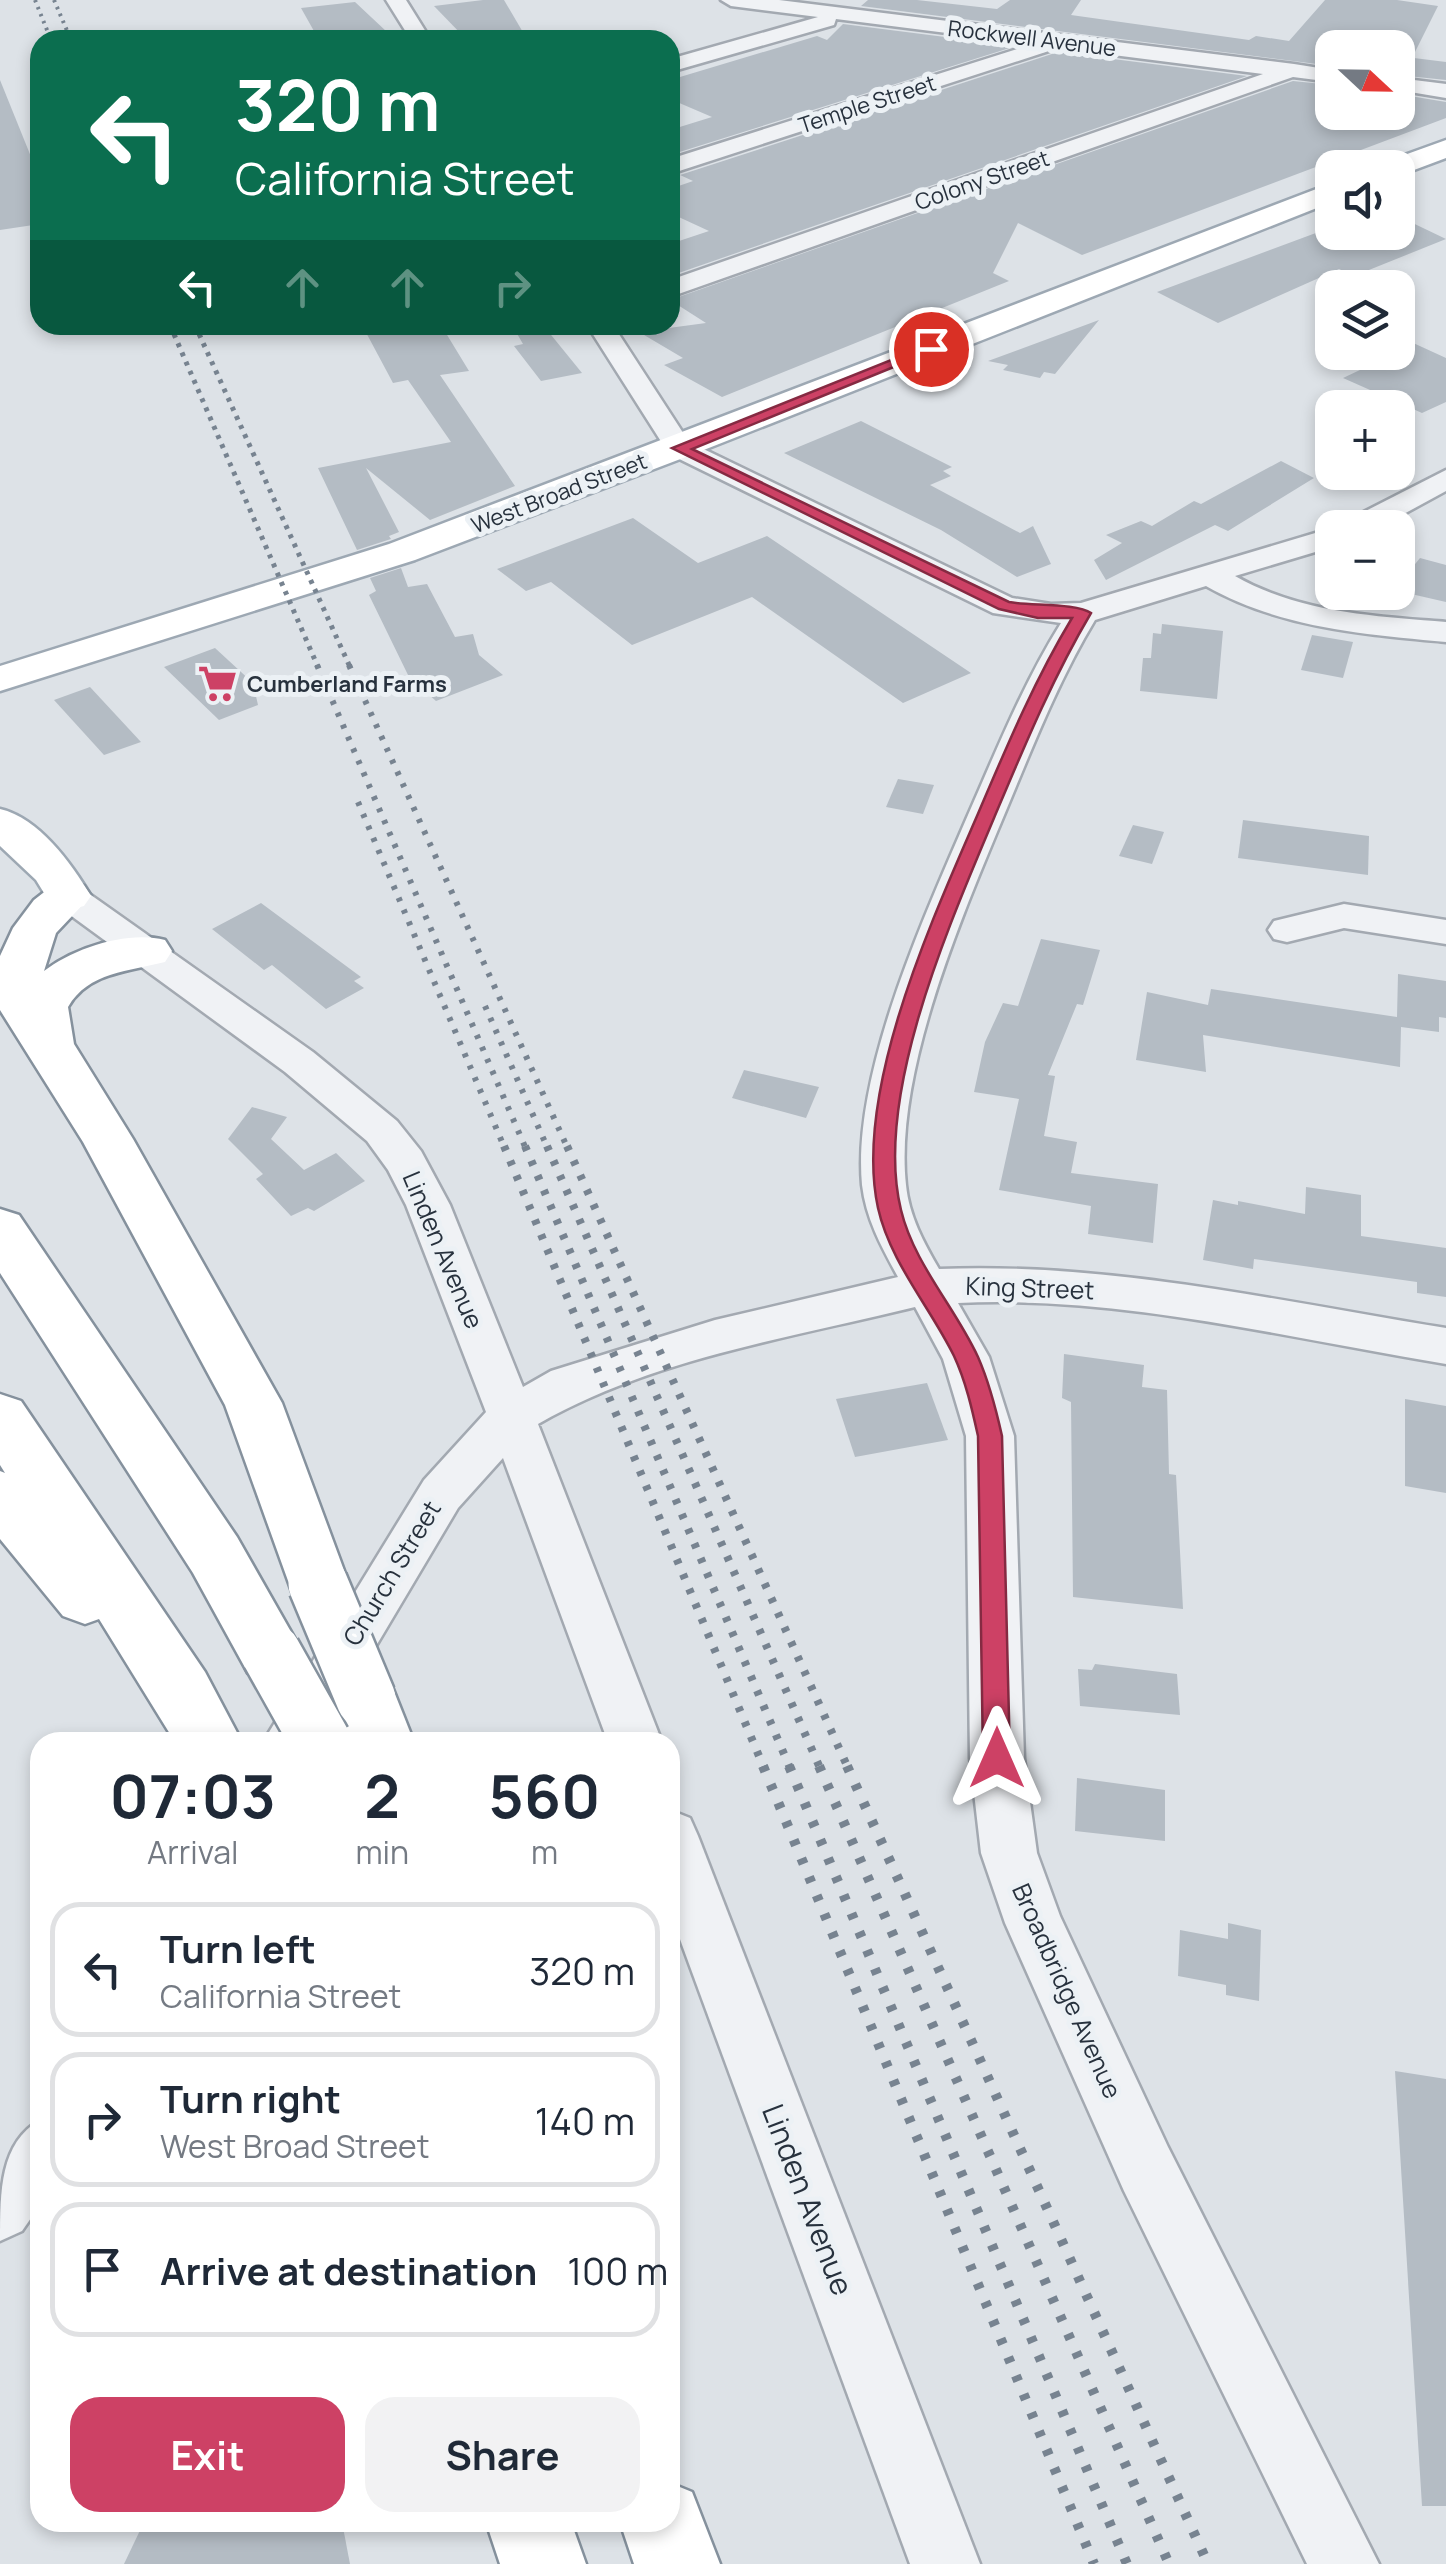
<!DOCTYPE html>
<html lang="en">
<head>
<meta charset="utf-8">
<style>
	body { margin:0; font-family:Manrope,sans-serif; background:#f2f2f3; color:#1f2937; height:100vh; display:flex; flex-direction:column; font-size:38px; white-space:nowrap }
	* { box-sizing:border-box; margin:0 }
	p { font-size:32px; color:#747a83 }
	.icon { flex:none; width:55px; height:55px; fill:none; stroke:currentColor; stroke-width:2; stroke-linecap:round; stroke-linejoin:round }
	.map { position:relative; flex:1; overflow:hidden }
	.side { position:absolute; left:30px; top:1732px; width:650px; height:800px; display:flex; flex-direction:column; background:#fff; border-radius:30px; box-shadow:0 5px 15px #0003 }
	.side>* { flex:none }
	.hud { position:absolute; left:30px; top:30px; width:650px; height:305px; border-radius:30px; box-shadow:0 5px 15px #0003; background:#0b6e4f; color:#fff; overflow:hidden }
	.needle { width:65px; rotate:112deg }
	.buttons { position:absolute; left:1315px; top:30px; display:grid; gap:20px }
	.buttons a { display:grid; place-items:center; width:100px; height:100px; border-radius:20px; background:#fff; box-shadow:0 5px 15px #0003; font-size:50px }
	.pin { position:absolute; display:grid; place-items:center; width:85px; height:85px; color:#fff; margin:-42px; border:5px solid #fff; border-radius:50%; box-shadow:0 2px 10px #0007 }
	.me { position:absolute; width:110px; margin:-55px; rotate:0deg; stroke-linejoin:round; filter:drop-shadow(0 0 8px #0008) }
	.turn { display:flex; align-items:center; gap:35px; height:210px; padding:0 40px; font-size:45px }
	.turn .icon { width:130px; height:130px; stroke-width:2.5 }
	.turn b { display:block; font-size:70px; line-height:85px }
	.lanes { display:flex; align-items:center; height:95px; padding:0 40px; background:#0003; justify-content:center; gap:50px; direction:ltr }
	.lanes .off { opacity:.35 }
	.eta { display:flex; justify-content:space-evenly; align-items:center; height:170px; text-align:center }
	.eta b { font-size:60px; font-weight:700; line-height:70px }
	.primary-button { display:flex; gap:20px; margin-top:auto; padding:20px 40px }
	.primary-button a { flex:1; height:115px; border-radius:30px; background:#cd4165; color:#fff; font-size:40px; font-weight:700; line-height:115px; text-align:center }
	.primary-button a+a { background:#f2f2f3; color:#1f2937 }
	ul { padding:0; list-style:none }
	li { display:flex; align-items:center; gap:30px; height:135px; margin:0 20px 15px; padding:0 20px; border:5px solid #e0e1e3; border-radius:30px }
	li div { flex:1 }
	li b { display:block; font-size:38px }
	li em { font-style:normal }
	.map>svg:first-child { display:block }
	.building { fill:#b4bcc4 }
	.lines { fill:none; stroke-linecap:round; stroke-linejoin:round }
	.minor-casing { stroke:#a3a9b1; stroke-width:5 }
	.major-casing { stroke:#9da8b3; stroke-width:5 }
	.highway-casing { stroke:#85919d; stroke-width:5 }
	.minor { fill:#f0f2f5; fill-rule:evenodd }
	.major { fill:#fff; fill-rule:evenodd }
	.highway { fill:#fff; fill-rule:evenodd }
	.rail-far4 { stroke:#778390; stroke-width:4; stroke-dasharray:2.5 5; stroke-linecap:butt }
	.rail-far3 { stroke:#778390; stroke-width:5; stroke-dasharray:4 6; stroke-linecap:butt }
	.rail-far2 { stroke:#778390; stroke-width:6; stroke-dasharray:4 9; stroke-linecap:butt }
	.rail-far1 { stroke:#778390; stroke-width:8; stroke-dasharray:5 11; stroke-linecap:butt }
	.rail { stroke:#778390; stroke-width:10; stroke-dasharray:6 14; stroke-linecap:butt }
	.highway-bridge-casing { stroke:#85919d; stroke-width:64; stroke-linecap:butt }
	.highway-bridge { stroke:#fff; stroke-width:59 }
	.route { fill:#cd4165; stroke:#852a42; stroke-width:2.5 }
	.labels { text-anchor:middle; stroke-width:10; stroke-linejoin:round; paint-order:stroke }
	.far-street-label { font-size:22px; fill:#27313d; stroke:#ecf1f5 }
	.far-poi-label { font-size:22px; font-weight:bold; fill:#27313d; stroke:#ecf1f5; text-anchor:start }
	.street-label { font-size:25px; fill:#27313d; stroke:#ecf1f5 }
	.near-street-label { font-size:30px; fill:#27313d; stroke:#ecf1f5 }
</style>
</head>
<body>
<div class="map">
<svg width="1446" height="2564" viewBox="0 0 1446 2564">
	<rect width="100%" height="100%" fill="#dde2e7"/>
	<!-- building -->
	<g class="building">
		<polygon points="483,0 504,0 524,34 464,37 434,6"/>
		<polygon points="868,0 917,0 997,9 1010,0 1081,0 1071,15 1249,40 1256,36 1289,41 1325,0 1397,0 1438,6 1413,56 1398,53 1398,48 1332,43 1332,66 861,6"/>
		<polygon points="355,2 387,32 368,34 371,40 319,40 301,8"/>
		<polygon points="843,24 1016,46 670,155 670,130 712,117 670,99 670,80 817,36 827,40"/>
		<polygon points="1058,52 1247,76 670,276 670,244 709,231 670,213 670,189 693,181 680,175"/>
		<polygon points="1398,56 1446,62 1446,80 1398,75"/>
		<polygon points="0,80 40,179 40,224 0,230"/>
		<polygon points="1293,81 1332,85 1332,112 1398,112 1398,94 1446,102 1446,118 1082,255 1018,223 993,273 1009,281 722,397 664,365 683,358 639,332 706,323 670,300"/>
		<polygon points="1398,216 1446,239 1354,276 1339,269 1218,323 1157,292 1332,227 1332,232 1398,232"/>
		<polygon points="1099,320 1055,374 1044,372 1040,378 1003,370 1008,365 988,361"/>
		<polygon points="362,325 441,325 469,371 440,375 515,486 430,520 366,468 399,532 389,536 391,539 357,550 318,468 451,442 408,380 393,383"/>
		<polygon points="512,325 543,325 582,373 541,381 514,346 523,344"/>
		<polygon points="1398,336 1446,358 1446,402 1422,413 1343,378 1398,352"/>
		<polygon points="861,421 952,467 943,471 951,476 930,485 1020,533 1033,526 1051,564 1017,577 941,530 784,453"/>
		<polygon points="1281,461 1314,478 1228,531 1215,525 1106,580 1094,560 1122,543 1106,535 1141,521 1152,526 1194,501 1201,504"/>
		<polygon points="633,518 698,563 767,536 971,673 903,703 752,597 632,645 551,582 526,591 497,569"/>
		<polygon points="1420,558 1446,565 1446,602 1398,591 1398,585"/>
		<polygon points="401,568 408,587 427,584 455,637 473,634 479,655 503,675 436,701 409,677 369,595 376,591 370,578"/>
		<polygon points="1162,624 1223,631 1217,699 1140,691 1143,658 1151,658 1153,633 1161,634"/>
		<polygon points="1312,635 1353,642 1343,678 1301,670"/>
		<polygon points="215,648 253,683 258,705 219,720 164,667"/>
		<polygon points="90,687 141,742 104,755 54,700"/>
		<polygon points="898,779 934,785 923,814 886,807"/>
		<polygon points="1243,820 1369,836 1368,875 1238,858"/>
		<polygon points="1133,825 1164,832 1152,864 1119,856"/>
		<polygon points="261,903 361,977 354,981 364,988 326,1009 272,965 264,970 212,929"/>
		<polygon points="1041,939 1100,950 1083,1005 1077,1004 1048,1075 1055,1076 1044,1136 1077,1142 1071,1173 1158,1184 1153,1243 1088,1234 1091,1206 999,1190 1019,1099 974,1092 985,1042 1003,1003 1018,1006"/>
		<polygon points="1398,974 1446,981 1446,1018 1439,1017 1439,1032 1401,1027 1400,1067 1203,1035 1206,1072 1136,1060 1147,992 1208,1005 1211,989 1397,1017"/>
		<polygon points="744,1070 819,1087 806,1118 732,1098"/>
		<polygon points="252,1107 287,1117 271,1139 304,1170 336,1153 365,1181 314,1211 308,1208 291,1216 256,1179 263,1174 228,1139"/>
		<polygon points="1306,1187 1361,1195 1361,1236 1446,1248 1446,1297 1417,1293 1417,1282 1254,1259 1253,1269 1203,1260 1213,1200 1238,1205 1238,1201 1305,1214"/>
		<polygon points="1064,1354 1144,1365 1142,1387 1167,1390 1169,1474 1176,1475 1183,1609 1073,1597 1071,1402 1062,1398"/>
		<polygon points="927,1383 948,1440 855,1457 836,1399"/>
		<polygon points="1405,1399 1446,1406 1446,1493 1405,1486"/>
		<polygon points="1095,1664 1177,1674 1180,1715 1080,1706 1078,1669 1092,1670"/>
		<polygon points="1077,1778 1165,1790 1165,1841 1075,1831"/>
		<polygon points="1228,1923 1261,1930 1259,2001 1226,1995 1226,1985 1178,1976 1180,1930 1228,1939"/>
		<polygon points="1395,2071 1446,2079 1446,2506 1422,2506"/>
		<polygon points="144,2522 342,2522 350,2564 124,2564"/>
	</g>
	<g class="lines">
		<defs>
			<g id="minor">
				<polygon points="386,0 406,0 431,40 411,40"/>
				<polygon points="721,0 779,0 1294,64 1332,70 1332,82 1293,77 670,297 670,280 1263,74 1058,48 670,174 670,159 1033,44 836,19 834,25 670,72 670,59 818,17 731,6"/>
				<polygon points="1398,78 1446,84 1446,98 1398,90"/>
				<path d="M 587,325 L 613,325 L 689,442 L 1012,598 L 1051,604 L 1081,603 L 1332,528 L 1332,547 L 1235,576 C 1300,613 1373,616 1446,622 L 1446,642 C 1362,634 1280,628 1206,586 L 1095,620 C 1057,683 1031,751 1002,820 C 960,921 894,1075 906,1185 C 909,1216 924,1243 939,1269 C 1110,1262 1278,1301 1446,1328 L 1446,1364 C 1288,1338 1118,1295 958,1303 L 989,1357 L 1014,1436 L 1024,1758 L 1037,1853 L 1060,1916 L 1168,2147 L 1379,2564 L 1307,2564 L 1124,2191 L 1005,1923 L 981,1853 L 970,1758 L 966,1436 L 943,1359 L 915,1307 C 789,1338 651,1359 538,1424 L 662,1742 L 608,1742 L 503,1458 L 458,1508 L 319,1742 L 269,1742 L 266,1737 L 424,1480 L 486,1412 L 406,1205 L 388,1170 L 367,1141 L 285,1072 L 55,904 L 49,896 L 55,888 L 68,884 L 81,888 L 313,1052 L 397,1121 L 421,1151 L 450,1205 L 523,1387 L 551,1371 L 715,1320 L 898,1277 C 882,1248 866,1219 862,1185 C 852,1074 924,917 968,815 C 997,749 1023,684 1061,623 L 993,613 L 669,454 Z"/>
				<polygon points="1446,470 1446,491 1378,528 1340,528 1344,522"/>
				<polygon points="1344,904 1446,920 1446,944 1344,928 1287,942 1274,939 1268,930 1274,921"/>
				<polygon points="670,1810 690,1818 698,1836 980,2564 910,2564 670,1912"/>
				<path d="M 40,2120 L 40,2205 L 22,2231 L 0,2241 C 0,2191 0,2143 40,2120 Z"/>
			</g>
			<g id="major">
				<polygon points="1446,140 1446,158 1398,176 1398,168 1381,168 1385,162"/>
				<polygon points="1332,183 1332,202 691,455 415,560 0,691 0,666 389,544"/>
				<path d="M 0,809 C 39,818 71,863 91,896 L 84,906 L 68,910 L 52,906 L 36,880 L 0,846 Z"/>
			</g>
			<g id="highway">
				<path d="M 68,882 L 84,886 L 91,896 L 56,933 L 44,971 C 74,948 128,930 165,940 L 172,951 L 165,962 C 130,971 88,972 68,1007 L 74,1044 L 133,1139 L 282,1403 L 349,1584 L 340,1603 L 318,1611 L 296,1603 L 225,1405 L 83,1142 L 0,1010 L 0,956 L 13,928 L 34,900 L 52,886 Z"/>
				<polygon points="0,1209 19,1215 237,1537 303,1653 294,1673 271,1681 248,1673 193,1573 0,1273"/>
				<polygon points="0,1394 21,1401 205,1672 242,1742 175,1742 99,1619 85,1624 63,1616 0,1539 0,1471 5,1473 0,1465"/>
				<polygon points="366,1670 389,1679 414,1742 348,1742 334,1699 343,1679"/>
				<polygon points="670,2483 692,2492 720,2564 634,2564 620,2522 670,2522"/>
				<polygon points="486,2522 571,2522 586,2564 500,2564"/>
			</g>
		</defs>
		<!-- minor casing -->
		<use href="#minor" class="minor-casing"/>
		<!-- major casing -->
		<use href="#major" class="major-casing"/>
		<!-- highway casing -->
		<use href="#highway" class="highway-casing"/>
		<!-- minor -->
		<use href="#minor" class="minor"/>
		<!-- major -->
		<use href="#major" class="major"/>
		<!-- highway -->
		<use href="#highway" class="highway"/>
		<!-- rail-far4 -->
		<g class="rail-far4">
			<polyline points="35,0 51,40"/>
			<polyline points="54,0 71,40"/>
		</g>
		<!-- rail-far3 -->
		<g class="rail-far3">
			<polyline points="170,325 318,667"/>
			<polyline points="195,325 350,667"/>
		</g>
		<!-- rail-far2 -->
		<g class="rail-far2">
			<polyline points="317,665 526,1149"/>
			<polyline points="349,665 568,1149"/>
			<polyline points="358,802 505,1149"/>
			<polyline points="485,1006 548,1149"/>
		</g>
		<!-- rail-far1 -->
		<g class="rail-far1">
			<polyline points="504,1146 764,1768"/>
			<polyline points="525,1146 790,1768"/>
			<polyline points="547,1146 820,1768"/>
			<polyline points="567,1146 848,1768"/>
		</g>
		<!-- rail -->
		<g class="rail">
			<polyline points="763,1766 1094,2564"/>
			<polyline points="789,1766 1127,2564"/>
			<polyline points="819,1766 1169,2564"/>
			<polyline points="847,1766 1208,2564"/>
		</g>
		<defs>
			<g id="highway-bridge">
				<polyline points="318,1584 366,1699"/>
				<polyline points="271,1653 321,1742"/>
			</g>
		</defs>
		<!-- highway-bridge casing -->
		<use href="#highway-bridge" class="highway-bridge-casing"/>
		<!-- highway-bridge -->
		<use href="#highway-bridge" class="highway-bridge"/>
	</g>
	<!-- route -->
	<path class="route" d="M 926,346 L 938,349 L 692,449 L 1009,602 C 1030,606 1077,603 1091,613 C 1052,679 1024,747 994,818 C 950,923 873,1096 901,1210 C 914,1264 955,1307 978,1357 C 989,1382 996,1409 1002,1436 L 1010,1758 L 1006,1767 L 997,1771 L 987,1767 L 983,1758 L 978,1436 C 972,1409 966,1382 954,1356 C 930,1307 890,1262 878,1208 C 853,1093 931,922 977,816 C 1006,748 1034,681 1072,618 L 1038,618 L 999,609 L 672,448 Z"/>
	<!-- icons -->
	<defs>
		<symbol id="supermarket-bare" viewBox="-9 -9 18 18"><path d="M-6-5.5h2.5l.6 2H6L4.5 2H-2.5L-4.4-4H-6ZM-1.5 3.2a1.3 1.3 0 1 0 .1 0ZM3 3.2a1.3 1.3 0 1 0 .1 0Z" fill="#cd4165" stroke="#ecf1f5" stroke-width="2.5" paint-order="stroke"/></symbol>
	</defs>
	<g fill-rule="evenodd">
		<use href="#supermarket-bare" x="190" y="656" width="55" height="55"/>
	</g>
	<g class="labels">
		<!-- far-street labels -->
		<g class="far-street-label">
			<text transform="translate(1032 38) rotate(7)" y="8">Rockwell Avenue</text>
			<text transform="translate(867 104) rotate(-18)" y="8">Temple Street</text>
			<text transform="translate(982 180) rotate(-19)" y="8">Colony Street</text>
			<text transform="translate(559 493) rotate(-21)" y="8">West Broad Street</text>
		</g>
		<!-- far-poi labels -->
		<g class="far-poi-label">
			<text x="247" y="692">Cumberland Farms</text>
		</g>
		<!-- street labels -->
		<g class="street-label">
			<text transform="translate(443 1250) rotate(67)" y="9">Linden Avenue</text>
			<text transform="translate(1030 1288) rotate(2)" y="9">King Street</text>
			<text transform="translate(392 1573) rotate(-59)" y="9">Church Street</text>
			<text transform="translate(1067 1991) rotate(66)" y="9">Broadbridge Avenue</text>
		</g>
		<!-- near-street labels -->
		<g class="near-street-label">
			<text transform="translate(807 2200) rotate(69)" y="10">Linden Avenue</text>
		</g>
	</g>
</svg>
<div class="buttons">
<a><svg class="needle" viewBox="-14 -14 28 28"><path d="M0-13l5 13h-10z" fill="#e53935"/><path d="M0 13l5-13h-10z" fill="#747a83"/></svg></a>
<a><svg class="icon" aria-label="sound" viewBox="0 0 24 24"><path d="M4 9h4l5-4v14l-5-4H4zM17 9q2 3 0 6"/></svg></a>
<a><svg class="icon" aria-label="layers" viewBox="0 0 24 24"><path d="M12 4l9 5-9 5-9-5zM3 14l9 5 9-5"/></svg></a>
<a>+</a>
<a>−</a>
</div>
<div class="pin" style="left:931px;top:349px;background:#d93025"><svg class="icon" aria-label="arrive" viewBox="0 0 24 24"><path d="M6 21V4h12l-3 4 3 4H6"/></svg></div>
<svg class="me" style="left:997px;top:1758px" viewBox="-20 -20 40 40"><path d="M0-17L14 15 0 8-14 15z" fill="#cd4165" stroke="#fff" stroke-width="4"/></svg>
<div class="hud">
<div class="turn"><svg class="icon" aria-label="left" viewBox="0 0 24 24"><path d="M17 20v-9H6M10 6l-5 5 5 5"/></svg><div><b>320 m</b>California Street</div></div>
<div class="lanes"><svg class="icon" aria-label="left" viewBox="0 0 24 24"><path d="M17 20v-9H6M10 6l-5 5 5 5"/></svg><svg class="icon off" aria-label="ahead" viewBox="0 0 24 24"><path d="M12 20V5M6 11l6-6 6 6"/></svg><svg class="icon off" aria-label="ahead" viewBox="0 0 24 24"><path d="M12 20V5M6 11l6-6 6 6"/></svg><svg class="icon off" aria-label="right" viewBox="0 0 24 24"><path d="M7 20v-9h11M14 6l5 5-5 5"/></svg></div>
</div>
<section class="side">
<div class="eta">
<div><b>07:03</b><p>Arrival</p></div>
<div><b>2</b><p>min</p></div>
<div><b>560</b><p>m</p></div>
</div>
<ul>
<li><svg class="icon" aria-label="left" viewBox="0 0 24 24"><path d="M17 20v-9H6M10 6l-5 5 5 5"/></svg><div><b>Turn left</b><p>California Street</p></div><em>320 m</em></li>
<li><svg class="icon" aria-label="right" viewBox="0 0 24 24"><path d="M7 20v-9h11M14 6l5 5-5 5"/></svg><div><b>Turn right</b><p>West Broad Street</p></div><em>140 m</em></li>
<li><svg class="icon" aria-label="arrive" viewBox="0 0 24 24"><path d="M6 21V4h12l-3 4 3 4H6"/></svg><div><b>Arrive at destination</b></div><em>100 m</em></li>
</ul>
<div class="primary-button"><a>Exit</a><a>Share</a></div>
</section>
</div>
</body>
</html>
